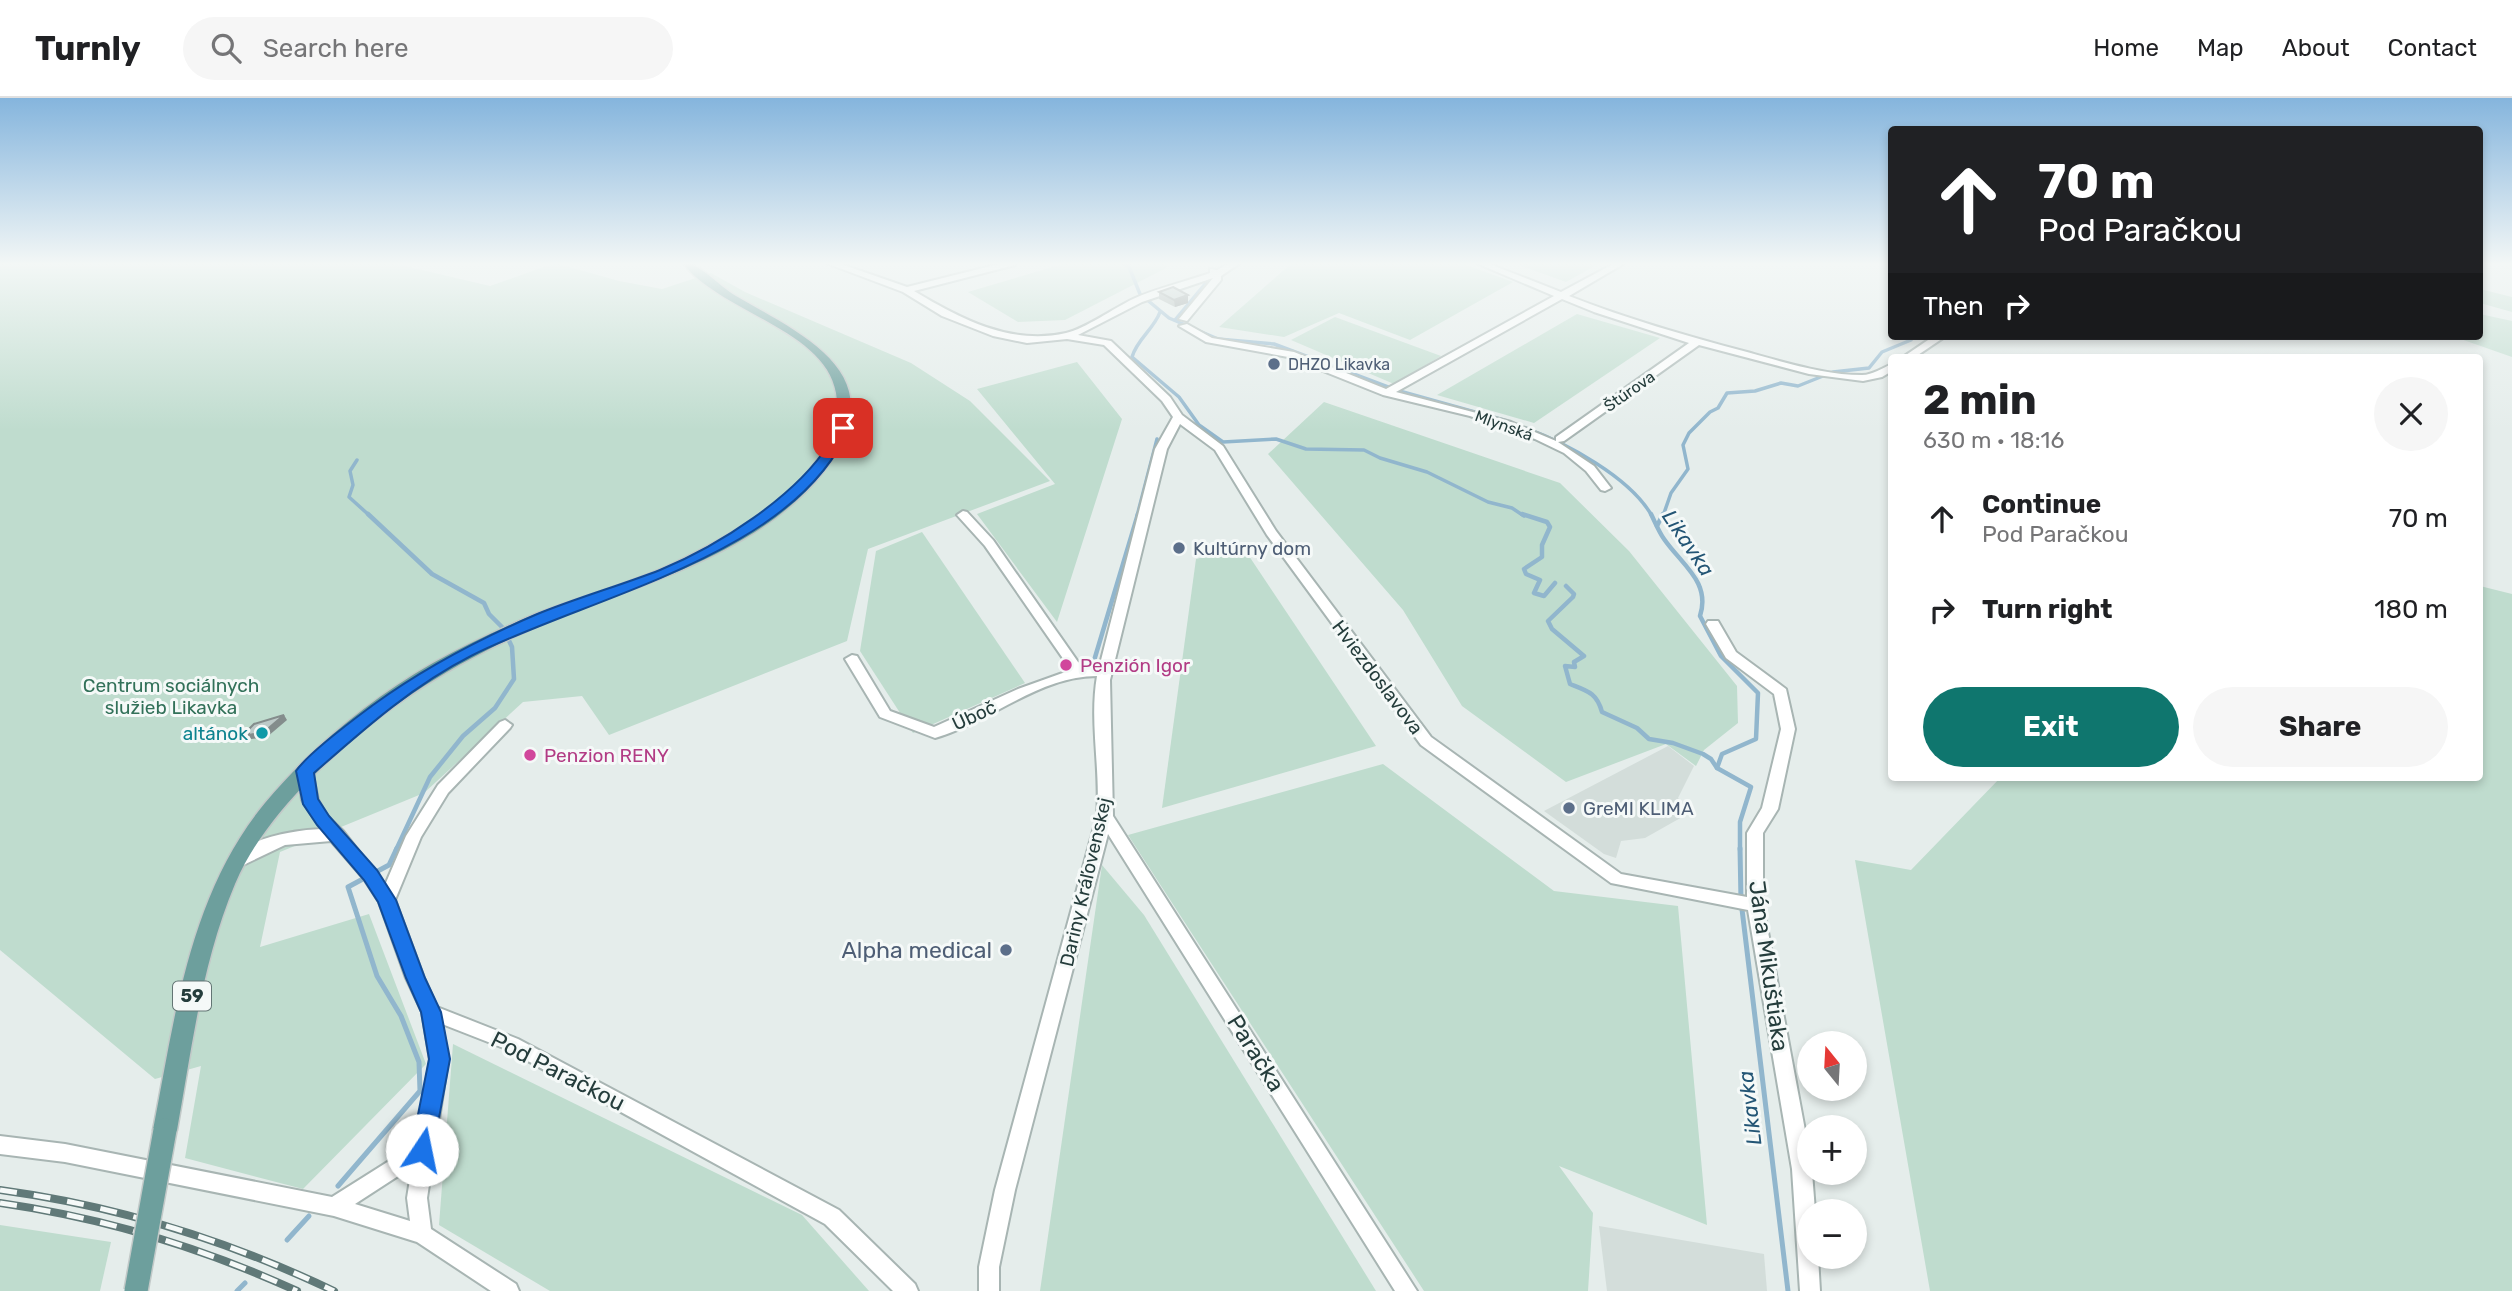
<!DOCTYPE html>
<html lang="en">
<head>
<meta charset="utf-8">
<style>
	body { margin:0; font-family:Rubik,sans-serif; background:#f6f6f6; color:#202124; height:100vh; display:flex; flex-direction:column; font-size:26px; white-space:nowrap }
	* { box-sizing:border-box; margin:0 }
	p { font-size:23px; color:#757577 }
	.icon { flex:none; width:38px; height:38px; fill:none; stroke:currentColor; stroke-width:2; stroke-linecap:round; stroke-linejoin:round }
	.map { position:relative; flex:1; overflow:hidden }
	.details { position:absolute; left:1888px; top:256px; width:595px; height:427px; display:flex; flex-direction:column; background:#fff; border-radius:7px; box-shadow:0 4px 10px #0003 }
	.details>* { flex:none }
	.top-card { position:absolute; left:1888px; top:28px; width:595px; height:214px; border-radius:7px; box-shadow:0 4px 10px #0003; background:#202124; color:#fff; overflow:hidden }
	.needle { width:46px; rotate:342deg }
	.controls { position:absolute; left:1797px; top:933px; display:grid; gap:14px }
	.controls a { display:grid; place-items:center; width:70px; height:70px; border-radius:50%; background:#fff; box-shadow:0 4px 10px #0003; font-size:35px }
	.pin { position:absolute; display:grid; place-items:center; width:60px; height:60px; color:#fff; margin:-30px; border-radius:14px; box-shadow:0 4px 10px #0006 }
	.me { position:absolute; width:77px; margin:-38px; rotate:11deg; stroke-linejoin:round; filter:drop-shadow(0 0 5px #0008) }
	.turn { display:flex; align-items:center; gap:24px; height:147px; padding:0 35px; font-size:32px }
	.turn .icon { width:91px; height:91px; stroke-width:2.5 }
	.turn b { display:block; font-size:49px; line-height:60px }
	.then { display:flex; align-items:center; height:66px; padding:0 35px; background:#0003; gap:14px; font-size:26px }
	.round { display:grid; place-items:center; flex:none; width:74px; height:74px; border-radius:37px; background:#f6f6f6 }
	.head { display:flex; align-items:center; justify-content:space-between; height:119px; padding:0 35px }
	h1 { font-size:42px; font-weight:700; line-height:52px }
	.primary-button { display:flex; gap:14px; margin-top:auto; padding:14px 35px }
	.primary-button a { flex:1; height:80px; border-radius:42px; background:#0f766e; color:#fff; font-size:28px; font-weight:700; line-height:80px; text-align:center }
	.primary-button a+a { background:#f6f6f6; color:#202124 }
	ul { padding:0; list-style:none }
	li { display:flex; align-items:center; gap:21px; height:91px; padding:0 35px }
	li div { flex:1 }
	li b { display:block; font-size:26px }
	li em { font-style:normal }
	header { display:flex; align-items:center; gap:42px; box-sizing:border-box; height:98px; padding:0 35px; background:#fff; border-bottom:2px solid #e0e0e0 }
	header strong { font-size:33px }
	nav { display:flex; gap:38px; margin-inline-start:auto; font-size:24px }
	.search { width:490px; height:63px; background:#f6f6f6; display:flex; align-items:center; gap:18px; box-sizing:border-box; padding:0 24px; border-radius:38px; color:#757577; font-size:26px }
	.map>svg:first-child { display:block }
	.built { fill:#d3ddda }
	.green { fill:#bfdcce }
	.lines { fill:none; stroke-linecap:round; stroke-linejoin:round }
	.stream-far2 { stroke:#91b6cd; stroke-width:3.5 }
	.stream-far1 { stroke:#91b6cd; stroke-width:4.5 }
	.stream { stroke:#91b6cd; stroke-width:5 }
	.minor-casing { stroke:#a8b5b3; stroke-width:4 }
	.major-casing { stroke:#c2c9c8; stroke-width:3 }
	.minor { fill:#fff; fill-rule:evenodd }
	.major { fill:#6d9f9d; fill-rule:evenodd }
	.rail-casing { stroke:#607978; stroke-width:8 }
	.rail { stroke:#f5f9f8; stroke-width:5; stroke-dasharray:17; stroke-linecap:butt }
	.major-bridge-casing { stroke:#c2c9c8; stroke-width:26; stroke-linecap:butt }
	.major-bridge { stroke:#6d9f9d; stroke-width:23 }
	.wall { fill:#a3aeac }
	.shaded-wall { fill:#848d8c }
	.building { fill:#bdcac8; stroke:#848d8c; stroke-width:2 }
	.route { fill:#1a73e8; stroke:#114b97; stroke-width:2 }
	.service-dot { fill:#5c6f8a; stroke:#f5f9f8; stroke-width:2.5 }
	.hotel-dot { fill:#d1479c; stroke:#f5f9f8; stroke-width:2.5 }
	.culture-dot { fill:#0f9aa8; stroke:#f5f9f8; stroke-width:2.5 }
	.labels { text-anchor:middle; stroke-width:6; stroke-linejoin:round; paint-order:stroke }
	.far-service-label { font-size:16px; fill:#4e5e75; stroke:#f5f9f8; text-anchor:start }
	.far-street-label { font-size:16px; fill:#253d3c; stroke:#f5f9f8 }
	.shield { fill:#f5f9f8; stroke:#637574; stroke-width:2 }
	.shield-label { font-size:18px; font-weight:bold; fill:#253d3c }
	.service-label { font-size:19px; fill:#4e5e75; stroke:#f5f9f8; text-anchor:start }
	.hotel-label { font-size:19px; fill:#b23c85; stroke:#f5f9f8; text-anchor:start }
	.street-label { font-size:19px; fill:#253d3c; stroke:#f5f9f8 }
	.park-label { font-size:19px; fill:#327159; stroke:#f5f9f8 }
	.culture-label { font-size:19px; fill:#0d838f; stroke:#f5f9f8; text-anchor:end }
	.water-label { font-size:21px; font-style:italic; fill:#235575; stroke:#f5f9f8 }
	.near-service-label { font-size:23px; fill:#4e5e75; stroke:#f5f9f8; text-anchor:end }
	.near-street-label { font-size:23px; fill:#253d3c; stroke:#f5f9f8 }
</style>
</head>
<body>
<header>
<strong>Turnly</strong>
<div class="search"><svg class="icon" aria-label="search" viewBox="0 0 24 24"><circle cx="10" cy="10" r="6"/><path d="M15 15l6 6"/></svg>Search here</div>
<nav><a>Home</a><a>Map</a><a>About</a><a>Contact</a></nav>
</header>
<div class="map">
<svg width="2512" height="1193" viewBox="0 0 2512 1193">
	<rect width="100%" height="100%" fill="#e5edeb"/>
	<!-- built -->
	<g class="built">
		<polygon points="1668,648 1694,668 1678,700 1691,714 1645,740 1621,743 1616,760 1604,756 1544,713"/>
		<polygon points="1599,1128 1764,1156 1767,1193 1607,1193"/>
	</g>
	<!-- green -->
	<g class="green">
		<polygon points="0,165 392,165 490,188 555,165 619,183 662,191 711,175 745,194 911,265 970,303 1050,383 868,451 847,543 609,637 582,598 523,604 424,695 280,754 260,849 369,816 426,966 303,1091 185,1060 201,968 155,981 0,852"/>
		<polygon points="1066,165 1167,165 1166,170 1065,222 1018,224 968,194"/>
		<polygon points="1292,165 1461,165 1513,184 1410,242 1339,215 1284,239 1219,229"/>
		<polygon points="1514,165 1600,165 1566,184"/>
		<polygon points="2480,191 2512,199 2512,214 2480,205"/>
		<polygon points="1577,216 1660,240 1534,325 1437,297"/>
		<polygon points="2480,216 2512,223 2512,259 2452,238 2480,238"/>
		<polygon points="1335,219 1441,258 1394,286 1291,242"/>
		<polygon points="1077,264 1122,321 1057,524 977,416 1055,386 977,291"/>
		<polygon points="1324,304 1560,385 1629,453 1737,588 1738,625 1704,652 1696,668 1666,646 1566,684 1462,608 1403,512 1268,356"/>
		<polygon points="922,434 1025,585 913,635 860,553 876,453"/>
		<polygon points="1243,449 1376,648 1162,710 1196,461"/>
		<polygon points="2480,488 2512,496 2512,1193 1930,1193 1855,762 1911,772 2001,679 2480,679"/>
		<polygon points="1383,666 1554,793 1678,808 1707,1127 1559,1068 1593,1115 1588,1193 1424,1193 1128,737"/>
		<polygon points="1102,767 1144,817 1376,1193 1040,1193"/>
		<polygon points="453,946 802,1117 869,1193 550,1193 439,1127"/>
		<polygon points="0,1127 111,1144 100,1193 0,1193"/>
	</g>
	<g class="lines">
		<!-- stream-far2 -->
		<g class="stream-far2">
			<polyline points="1123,165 1129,169 1140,196 1169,220 1218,241 1274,246 1396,292 1507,323"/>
			<polyline points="1218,172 1229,165"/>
			<path d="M 1160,214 C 1154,231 1137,241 1132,259 L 1179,299 L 1199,327 L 1223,344 L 1276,341 L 1306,351 L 1364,352 L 1380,360 L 1427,374 L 1488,404 L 1512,410 L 1524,418"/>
			<polyline points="1175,222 1210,180"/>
			<path d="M 1525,330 C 1566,345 1630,379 1652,418"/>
			<polyline points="357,362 350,373 353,387 349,399 370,418"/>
			<polyline points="1137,418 1157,341"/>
			<polyline points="1663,418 1671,395 1688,371 1683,347 1689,335 1710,314 1718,310 1727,295 1755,293 1781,285 1798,288 1833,274 1869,270 1882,254 1911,242 1913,238"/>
		</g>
		<!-- stream-far1 -->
		<g class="stream-far1">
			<polyline points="368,416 432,476 484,505 489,516 503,530 512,549 514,581 495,610 463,638 430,679 396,752"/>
			<polyline points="1522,416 1547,424 1550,429 1542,447 1542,459 1524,471 1526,476 1540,482 1534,495 1544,498 1555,485"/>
			<path d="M 1651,416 C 1655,424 1659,434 1664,441 C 1682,467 1711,484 1700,518 L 1721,558 L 1758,595 L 1756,641 L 1722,656 L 1717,670 L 1751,689 L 1740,724 L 1740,752"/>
			<polyline points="1657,428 1663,416"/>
			<path d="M 1566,488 L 1574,496 L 1573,499 L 1548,523 L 1552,531 L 1584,558 L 1574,564 L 1575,569 L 1565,568 L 1570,586 C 1588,593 1597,595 1602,614 L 1637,630 L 1649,641 L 1673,645 L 1703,656 L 1711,661 L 1717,670"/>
			<polyline points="1093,566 1138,416"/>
		</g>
		<!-- stream -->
		<g class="stream">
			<polyline points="1740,750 1741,803 1788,1193"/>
			<polyline points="338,1088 420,993 419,964 401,918 377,878 348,789 389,767 397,750"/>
			<polyline points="287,1142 309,1118"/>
			<polyline points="237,1193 245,1185"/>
		</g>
		<defs>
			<g id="minor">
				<path d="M 826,165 L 838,165 L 907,189 L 1003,165 L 1016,165 L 1015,167 L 914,193 C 959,220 1011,248 1066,235 C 1085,231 1114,210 1133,201 C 1157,190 1185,184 1210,175 L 1210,171 L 1217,172 L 1230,165 L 1240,165 L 1221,178 L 1221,182 L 1187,223 L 1179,221 L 1213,180 L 1142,204 L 1078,237 L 1111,243 L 1170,299 L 1182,317 L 1223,348 L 1276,433 L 1431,639 L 1621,776 L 1747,799 L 1747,735 L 1762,710 L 1781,631 L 1774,596 L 1726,560 L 1706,526 L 1708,523 L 1718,523 L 1736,554 L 1786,591 L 1795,631 L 1778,711 L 1763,735 L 1763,807 L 1810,1059 L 1810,1074 L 1812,1074 L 1815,1113 L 1810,1113 L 1810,1158 L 1818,1158 L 1820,1193 L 1800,1193 L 1792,1071 L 1748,812 L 1611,785 L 1421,647 L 1267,437 L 1215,352 L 1180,326 L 1167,351 L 1110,582 L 1113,718 L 1417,1193 L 1395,1193 L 1108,736 L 1015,1092 L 999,1169 L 999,1193 L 979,1193 L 979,1169 L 995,1092 L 1097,718 C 1101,672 1089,624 1097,578 C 1039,578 990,624 935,640 L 880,619 L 845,561 L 852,557 L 857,558 L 890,613 L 934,629 L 1018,591 L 1071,572 L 985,448 L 957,417 L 963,413 L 967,414 L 993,442 L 1078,564 L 1089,570 L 1099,570 L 1155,351 L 1173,319 L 1162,303 L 1104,247 L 1067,241 L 1027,245 L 993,238 L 942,218 L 903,194 Z"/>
				<path d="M 1476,165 L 1487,165 L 1561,194 L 1615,165 L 1625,165 L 1569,198 C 1627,221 1687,238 1747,254 C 1783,264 1825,277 1862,277 C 1873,277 1882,270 1892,266 L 1892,273 L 1882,279 L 1863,283 L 1809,276 L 1699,247 L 1564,343 L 1558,344 L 1594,368 L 1611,390 L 1605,393 L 1601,392 L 1586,373 L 1564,355 L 1535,341 L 1470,318 L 1383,297 L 1288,259 L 1206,244 L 1179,228 L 1187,226 L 1212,240 L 1294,254 L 1386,291 L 1554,198 ZM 1562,201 L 1594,214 L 1689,245 L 1556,339 L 1556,343 L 1511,324 L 1396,294 Z"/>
				<polygon points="1934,238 1946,238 1915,259 1903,259"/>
				<path d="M 505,622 L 512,627 L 510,630 L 448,695 L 421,739 L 395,802 L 424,880 L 437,909 L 518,941 L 839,1112 L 915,1186 L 918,1193 L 893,1193 L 825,1126 L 506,951 L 442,926 L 448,962 L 427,1100 L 431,1131 L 516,1186 L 519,1193 L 491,1193 L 417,1144 L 334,1118 L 65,1064 L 0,1056 L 0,1038 L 65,1046 L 332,1099 L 416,1046 L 430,962 L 422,914 L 406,880 L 379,804 L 364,781 L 331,743 L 285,747 L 237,770 L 231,768 L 229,764 C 244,740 295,732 321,731 L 302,702 L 298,673 L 300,669 L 310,669 L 312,673 L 318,702 L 328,719 L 343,733 L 385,787 L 406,738 L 438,687 L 500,624 ZM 412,1069 L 407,1100 L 410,1123 L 355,1106 Z"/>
			</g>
			<path id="major" d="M 683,165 C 700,165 719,188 736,198 C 809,240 897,279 823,374 C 771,441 678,475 601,503 C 491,543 392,596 310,681 C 280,712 252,746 235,786 C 202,864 192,949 177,1032 L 173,1040 L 165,1043 L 157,1040 L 153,1032 C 175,919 189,797 265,705 C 311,650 370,601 433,565 C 467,546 502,530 538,515 C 582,498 629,486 672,466 C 730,439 850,373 836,295 C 825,231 719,214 683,165 Z"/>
		</defs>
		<!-- minor casing -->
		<use href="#minor" class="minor-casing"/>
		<!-- major casing -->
		<use href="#major" class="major-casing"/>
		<!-- minor -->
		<use href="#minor" class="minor"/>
		<!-- major -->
		<use href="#major" class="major"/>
		<defs>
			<g id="rail">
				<path d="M 0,1092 C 118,1108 227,1142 334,1193"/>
				<path d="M 0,1105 C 104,1120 201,1149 297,1193"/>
			</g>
		</defs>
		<!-- rail casing -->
		<use href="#rail" class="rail-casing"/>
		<!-- rail -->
		<use href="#rail" class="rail"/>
		<defs>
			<polyline id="major-bridge" points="136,1193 165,1032"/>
		</defs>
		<!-- major-bridge casing -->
		<use href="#major-bridge" class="major-bridge-casing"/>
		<!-- major-bridge -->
		<use href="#major-bridge" class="major-bridge"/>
	</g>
	<!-- wall -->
	<polygon class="wall" points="1159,194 1188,205 1175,209 1159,201"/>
	<!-- shaded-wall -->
	<g class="shaded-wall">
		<polygon points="1188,197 1188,205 1175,209 1174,202"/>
		<polygon points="284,617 287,622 267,639 251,641 249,637"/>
	</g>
	<!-- building -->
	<g class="building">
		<polygon points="1173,189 1188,197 1174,202 1159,194"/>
		<polygon points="284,617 264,634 249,637 249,631 254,626"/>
	</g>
	<!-- sky -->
	<linearGradient id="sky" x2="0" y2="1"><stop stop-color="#85b5dd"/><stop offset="0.5" stop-color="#f3f7f6"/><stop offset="1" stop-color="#f3f7f6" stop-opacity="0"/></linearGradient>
	<rect width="2512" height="332" fill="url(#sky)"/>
	<!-- route -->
	<path class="route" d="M 843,326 L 849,330 C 796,458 584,500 471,558 C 412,588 363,632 314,675 L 318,701 L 329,718 L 377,772 L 396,802 L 425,880 L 441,914 L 450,961 L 433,1052 L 430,1059 L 422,1062 L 415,1059 L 411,1052 L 429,961 L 421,914 L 406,880 L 378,804 L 364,782 L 317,727 L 303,706 L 296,673 C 309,654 353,622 373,607 C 424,570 477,542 535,517 C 576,500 619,488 660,472 C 718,448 795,399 829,346 C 833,340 835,333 838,327 Z"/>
	<!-- markers -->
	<g class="service-dot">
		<circle cx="1274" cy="266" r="7"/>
		<circle cx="1179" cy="450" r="7"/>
		<circle cx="1569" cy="710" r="7"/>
		<circle cx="1006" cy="852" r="7"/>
	</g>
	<g class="hotel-dot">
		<circle cx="1066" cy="567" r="7"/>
		<circle cx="530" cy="657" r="7"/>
	</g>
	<circle class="culture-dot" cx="262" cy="635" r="7"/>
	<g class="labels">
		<!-- far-service labels -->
		<g class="far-service-label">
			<text x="1288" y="272">DHZO Likavka</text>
		</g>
		<!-- far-street labels -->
		<g class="far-street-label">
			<text transform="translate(1629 293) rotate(-35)" y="6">Štúrova</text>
			<text transform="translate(1504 327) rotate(20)" y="6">Mlynská</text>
		</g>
		<!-- shield labels -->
		<rect class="shield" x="173" y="883.5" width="38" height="29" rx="5"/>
		<g class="shield-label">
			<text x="192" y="904">59</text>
		</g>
		<!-- service labels -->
		<g class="service-label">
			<text x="1193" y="457">Kultúrny dom</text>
			<text x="1583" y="717">GreMI KLIMA</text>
		</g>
		<!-- hotel labels -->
		<g class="hotel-label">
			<text x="1080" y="574">Penzión Igor</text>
			<text x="544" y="664">Penzion RENY</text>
		</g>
		<!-- street labels -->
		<g class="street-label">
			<text transform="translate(1378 579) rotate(53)" y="7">Hviezdoslavova</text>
			<text transform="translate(974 617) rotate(-25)" y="7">Úboč</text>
			<text transform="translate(1085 784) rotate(-77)" y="7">Dariny Kráľovenskej</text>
		</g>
		<!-- park labels -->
		<g class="park-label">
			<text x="171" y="594">Centrum sociálnych<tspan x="171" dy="22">služieb Likavka</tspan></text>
		</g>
		<!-- culture labels -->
		<g class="culture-label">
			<text x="248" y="642">altánok</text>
		</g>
		<!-- water labels -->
		<g class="water-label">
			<text transform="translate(1688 445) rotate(56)" y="7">Likavka</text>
			<text transform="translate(1750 1010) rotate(-97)" y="7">Likavka</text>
		</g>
		<!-- near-service labels -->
		<g class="near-service-label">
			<text x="992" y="860">Alpha medical</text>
		</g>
		<!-- near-street labels -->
		<g class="near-street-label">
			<text transform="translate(1769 868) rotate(82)" y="8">Jána Mikuštiaka</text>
			<text transform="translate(1256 955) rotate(58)" y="8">Paračka</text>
			<text transform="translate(558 973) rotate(27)" y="8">Pod Paračkou</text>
		</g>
	</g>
</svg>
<div class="controls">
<a><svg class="needle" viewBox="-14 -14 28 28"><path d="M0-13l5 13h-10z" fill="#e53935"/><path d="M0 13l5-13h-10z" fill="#757577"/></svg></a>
<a>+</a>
<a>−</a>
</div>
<div class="pin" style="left:843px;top:330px;background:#d93025"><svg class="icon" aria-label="arrive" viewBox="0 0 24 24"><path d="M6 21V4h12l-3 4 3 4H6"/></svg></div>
<svg class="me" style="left:422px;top:1052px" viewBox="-20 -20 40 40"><circle r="19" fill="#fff"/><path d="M0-13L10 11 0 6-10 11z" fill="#1a73e8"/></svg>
<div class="top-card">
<div class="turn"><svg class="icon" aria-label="ahead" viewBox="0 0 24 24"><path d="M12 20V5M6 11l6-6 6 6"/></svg><div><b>70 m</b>Pod Paračkou</div></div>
<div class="then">Then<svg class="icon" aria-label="right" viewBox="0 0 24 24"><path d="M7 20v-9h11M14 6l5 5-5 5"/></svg></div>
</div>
<section class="details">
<div class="head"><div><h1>2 min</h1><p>630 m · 18:16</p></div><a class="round"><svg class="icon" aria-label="close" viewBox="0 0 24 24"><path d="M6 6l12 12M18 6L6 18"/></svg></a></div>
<ul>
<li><svg class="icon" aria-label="ahead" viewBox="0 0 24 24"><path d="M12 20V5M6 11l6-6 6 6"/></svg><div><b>Continue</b><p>Pod Paračkou</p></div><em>70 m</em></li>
<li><svg class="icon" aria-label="right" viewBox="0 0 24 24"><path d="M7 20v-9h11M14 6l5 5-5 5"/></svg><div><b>Turn right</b></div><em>180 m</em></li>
</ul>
<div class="primary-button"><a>Exit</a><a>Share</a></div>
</section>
</div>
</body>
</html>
